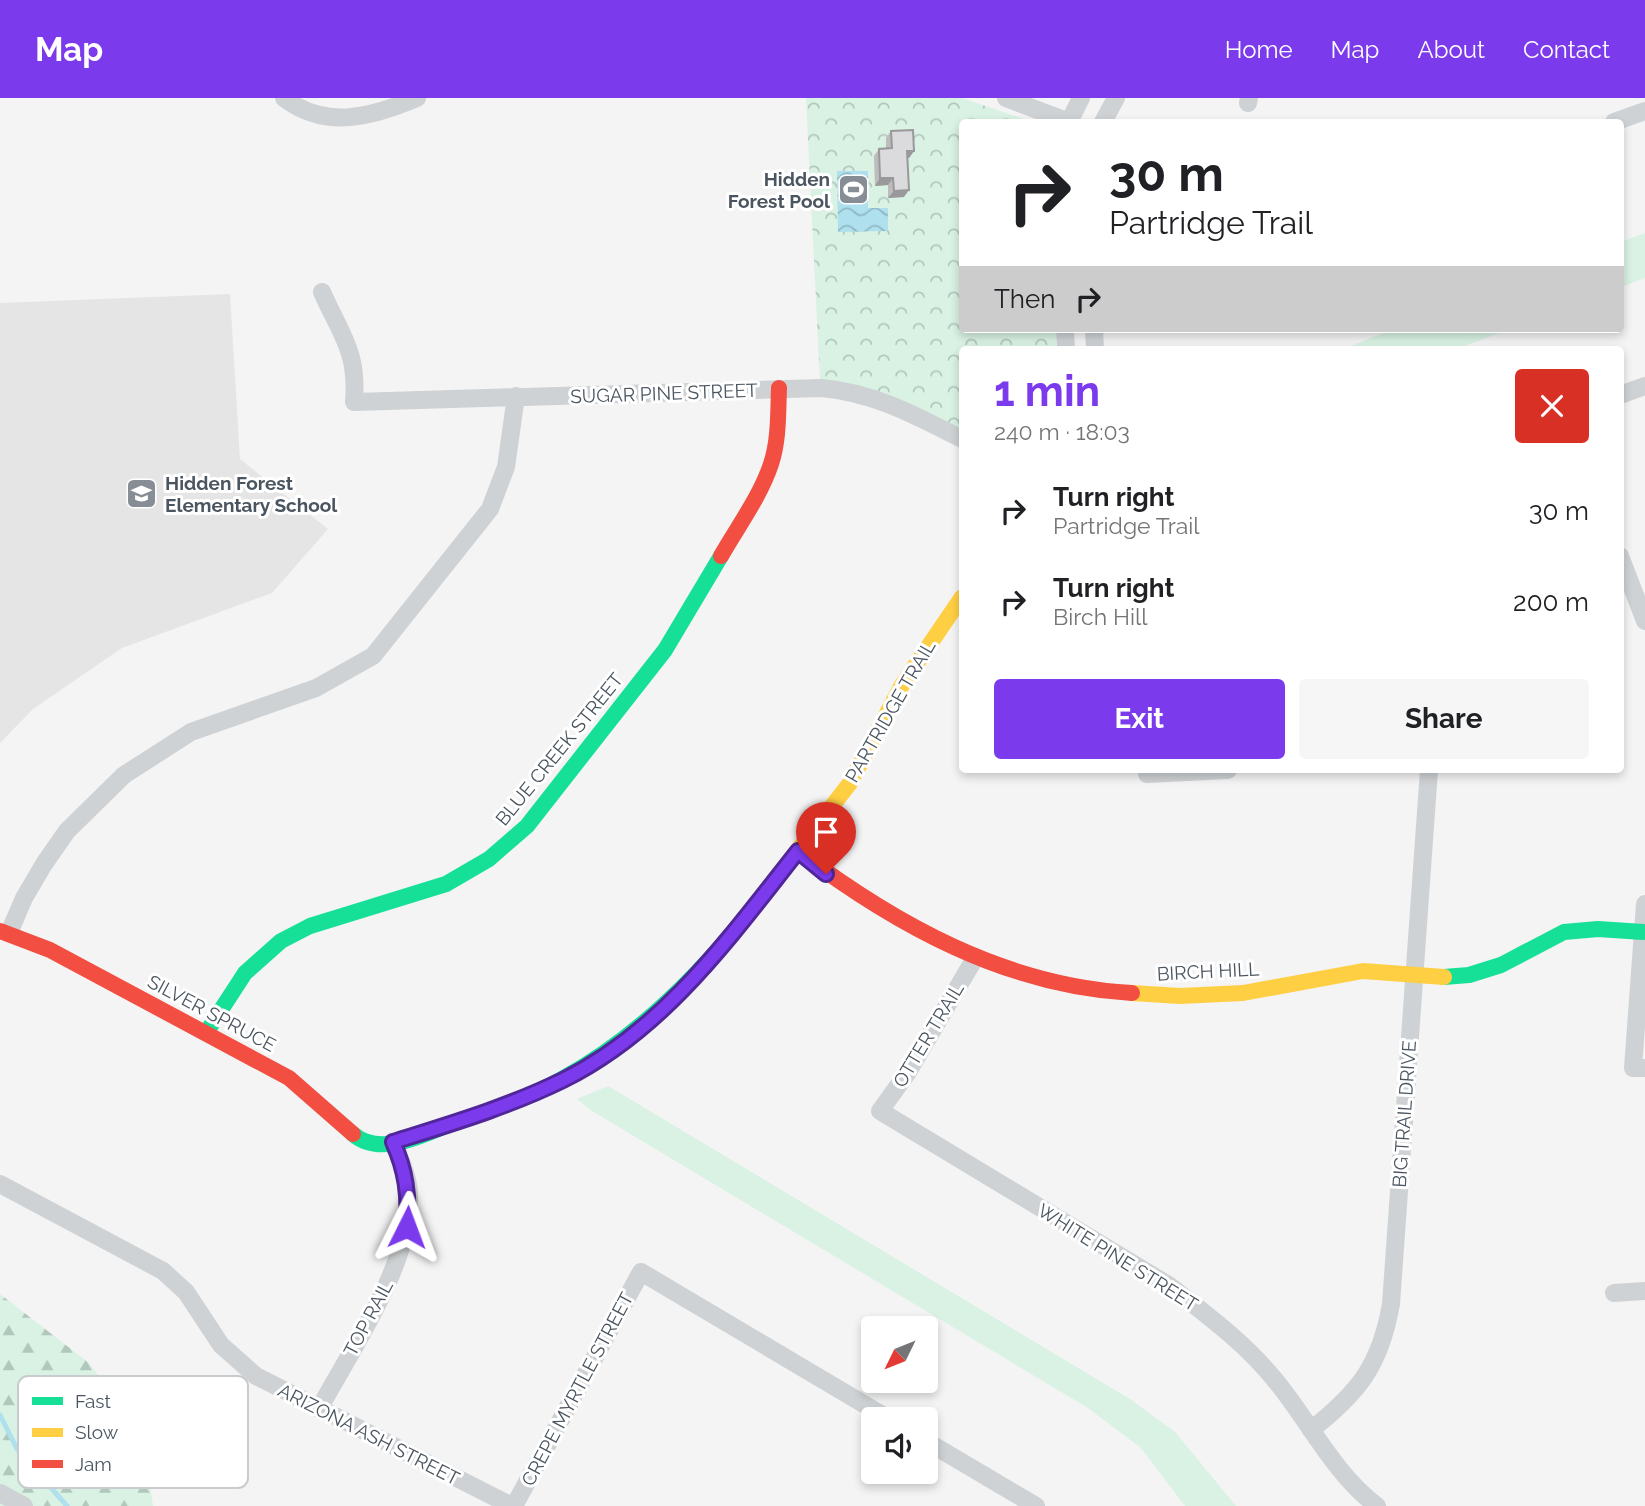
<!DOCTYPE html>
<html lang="en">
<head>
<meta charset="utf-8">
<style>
	body { margin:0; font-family:Raleway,sans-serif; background:#f6f6f6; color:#202124; height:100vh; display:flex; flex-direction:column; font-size:26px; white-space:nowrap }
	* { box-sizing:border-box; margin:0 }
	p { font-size:23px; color:#757577 }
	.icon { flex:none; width:38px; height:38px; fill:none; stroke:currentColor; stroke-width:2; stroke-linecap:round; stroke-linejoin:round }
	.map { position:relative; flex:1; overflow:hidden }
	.drawer { position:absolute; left:959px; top:248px; width:665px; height:427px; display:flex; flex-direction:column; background:#fff; border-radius:7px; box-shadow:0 4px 10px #0003 }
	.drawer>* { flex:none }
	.hud { position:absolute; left:959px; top:21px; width:665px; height:214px; border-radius:7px; box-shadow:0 4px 10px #0003; background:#fff; color:#202124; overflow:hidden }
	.needle { width:46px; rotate:227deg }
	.tools { position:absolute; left:861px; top:1218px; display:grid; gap:14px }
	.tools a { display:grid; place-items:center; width:77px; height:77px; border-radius:7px; background:#fff; box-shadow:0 4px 10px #0003; font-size:35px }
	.pin { position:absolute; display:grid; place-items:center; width:60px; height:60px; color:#fff; margin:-72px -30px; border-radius:50% 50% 50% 0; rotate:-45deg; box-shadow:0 0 7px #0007 }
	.pin .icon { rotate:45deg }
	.me { position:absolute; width:77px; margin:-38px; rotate:3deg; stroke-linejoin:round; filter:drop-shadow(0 0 5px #0008) }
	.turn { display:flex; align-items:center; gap:24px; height:147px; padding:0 35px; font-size:32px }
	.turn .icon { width:91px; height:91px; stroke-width:2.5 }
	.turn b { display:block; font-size:49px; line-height:60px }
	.then { display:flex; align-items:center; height:66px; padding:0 35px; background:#0003; gap:14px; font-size:26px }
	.round { display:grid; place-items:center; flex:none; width:74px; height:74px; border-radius:7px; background:#f6f6f6 }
	.summary { display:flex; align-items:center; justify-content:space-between; height:119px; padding:0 35px }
	h1 { font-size:42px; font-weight:700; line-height:52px; color:#7c3aed }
	.button { display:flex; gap:14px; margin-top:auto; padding:14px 35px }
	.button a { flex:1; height:80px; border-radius:7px; background:#7c3aed; color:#fff; font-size:28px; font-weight:700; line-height:80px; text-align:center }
	.button a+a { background:#f6f6f6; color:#202124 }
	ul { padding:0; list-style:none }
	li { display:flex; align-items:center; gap:21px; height:91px; padding:0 35px }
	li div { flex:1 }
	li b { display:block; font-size:26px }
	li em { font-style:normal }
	header { display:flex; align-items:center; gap:42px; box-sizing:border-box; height:98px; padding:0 35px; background:#7c3aed; color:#fff }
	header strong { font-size:33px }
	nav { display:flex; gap:38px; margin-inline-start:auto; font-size:24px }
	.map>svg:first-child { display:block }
	.education { fill:#e6e5e6 }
	.green { fill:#d9f2e4 }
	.forest { fill:url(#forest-firs) }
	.park { fill:url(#park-crowns) }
	.water { fill:url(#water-waves) }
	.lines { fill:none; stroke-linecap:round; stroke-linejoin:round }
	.stream { stroke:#afe0ee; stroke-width:5 }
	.street { stroke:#cfd2d4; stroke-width:18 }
	.fast { stroke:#16e098; stroke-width:16 }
	.slow { stroke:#ffcf43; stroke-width:16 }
	.jam { stroke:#f24e42; stroke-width:16 }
	.wall { fill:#bcbcbe }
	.shaded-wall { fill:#99999b }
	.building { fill:#dbdbdd; stroke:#99999b; stroke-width:2 }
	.route-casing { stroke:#51269a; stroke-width:18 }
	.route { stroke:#7c3aed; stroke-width:12 }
	.labels { text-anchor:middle; stroke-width:6; stroke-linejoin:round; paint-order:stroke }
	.poi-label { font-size:19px; font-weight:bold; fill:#4a5560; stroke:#fff; text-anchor:end }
	.street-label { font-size:19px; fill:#4a5560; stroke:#fff }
	.key { fill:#fff; stroke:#c9cccf; stroke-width:2 }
	.key-label { font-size:19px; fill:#4a5560 }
</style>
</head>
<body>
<header>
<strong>Map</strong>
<nav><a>Home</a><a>Map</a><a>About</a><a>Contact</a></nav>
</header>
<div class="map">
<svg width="1645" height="1408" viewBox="0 0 1645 1408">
	<defs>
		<pattern id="forest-firs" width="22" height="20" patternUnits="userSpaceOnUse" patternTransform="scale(1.75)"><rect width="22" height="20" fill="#d9f2e4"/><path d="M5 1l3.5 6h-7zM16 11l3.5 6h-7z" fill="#b2c7bc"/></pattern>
		<pattern id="park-crowns" width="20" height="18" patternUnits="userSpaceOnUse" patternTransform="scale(1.75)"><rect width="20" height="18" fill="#d9f2e4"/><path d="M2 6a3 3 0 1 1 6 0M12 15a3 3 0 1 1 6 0" fill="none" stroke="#b2c7bc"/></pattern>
		<pattern id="water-waves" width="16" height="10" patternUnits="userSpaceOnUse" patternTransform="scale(1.75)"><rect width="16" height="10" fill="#afe0ee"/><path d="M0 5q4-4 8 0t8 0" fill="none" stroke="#90b8c4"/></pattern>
	</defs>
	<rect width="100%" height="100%" fill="#f4f4f4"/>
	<!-- education -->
	<polygon class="education" points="230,196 240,361 328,431 272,495 122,550 33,611 0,645 0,205"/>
	<!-- green -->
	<g class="green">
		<polygon points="1645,135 1645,180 1621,189 1621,144"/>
		<polygon points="1394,231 1510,231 1454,252 1340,252"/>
		<polygon points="608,988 1130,1301 1175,1334 1236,1408 1185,1408 1141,1350 1088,1310 592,1013 577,1001"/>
	</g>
	<!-- forest -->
	<polygon class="forest" points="0,1196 89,1265 143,1338 153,1408 0,1408"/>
	<!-- park -->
	<polygon class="park" points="806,0 962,0 1033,24 962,24 962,231 1056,231 1056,252 962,252 962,333 877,293 820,284"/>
	<!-- water -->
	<polygon class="water" points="837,73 868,73 868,110 888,110 888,133 838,134"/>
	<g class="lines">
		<!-- stream -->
		<polyline class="stream" points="0,1317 17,1351 67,1408"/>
		<!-- street -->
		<g class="street">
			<path d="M 284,0 C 326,32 372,19 417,0"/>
			<polyline points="1006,0 1069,24 1081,0"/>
			<polyline points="1248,5 1249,0"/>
			<polyline points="1103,24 1116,0"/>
			<polyline points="1614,24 1645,13"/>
			<path d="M 322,194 C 341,237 358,253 354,304 L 822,290 C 875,295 916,318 962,341"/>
			<polyline points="1065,231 1066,252"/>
			<polyline points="1094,231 1095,252"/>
			<polyline points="1620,297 1645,288"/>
			<polyline points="1620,458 1645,523"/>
			<polyline points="1147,676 1228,672"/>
			<polyline points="1645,806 1633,970 1645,970"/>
			<polyline points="9,835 24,800 44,766 67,733 124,677 191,634 316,590 373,558 490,411 506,369 516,298"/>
			<path d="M 975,860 L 908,974 L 880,1013 L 1170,1188 C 1207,1217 1245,1245 1275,1282 C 1309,1323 1334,1376 1377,1408"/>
			<polyline points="0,1086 163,1173 186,1194 221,1247 256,1278 512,1408"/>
			<polyline points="1614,1195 1645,1193"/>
			<path d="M 319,1311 C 351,1252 413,1163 409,1095 C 408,1077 400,1060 392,1044"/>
			<path d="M 1311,1332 C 1359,1294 1380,1268 1391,1206 L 1429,672"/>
			<polyline points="926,1343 1036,1408"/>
			<polyline points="0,1395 24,1408"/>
			<polyline points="514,1408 641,1174 889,1321"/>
		</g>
		<!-- fast -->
		<g class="fast">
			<polyline points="1444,879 1469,877 1501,867 1564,834 1598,831 1643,834"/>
			<polyline points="206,935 245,875 281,843 310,828 446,786 489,761 527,728 665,552 721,458"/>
			<path d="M 353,1036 C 379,1059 421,1038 448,1027 C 487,1013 526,1001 562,981 C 635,941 696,881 748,816"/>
		</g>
		<!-- slow -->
		<g class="slow">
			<polyline points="748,816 850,685 902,587 962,499"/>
			<polyline points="1132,895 1180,898 1243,895 1363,873 1444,879"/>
		</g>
		<!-- jam -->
		<g class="jam">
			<path d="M 721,458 C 738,428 760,399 771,366 C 779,342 778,315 779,290"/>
			<path d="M 798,753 C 896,827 1006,888 1132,895"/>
			<polyline points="0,833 50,852 289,980 353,1036"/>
		</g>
	</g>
	<!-- wall -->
	<polygon class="wall" points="891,33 914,53 909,60 908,60 904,99 888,100 888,87 875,88 874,58 879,51 886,51 886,40"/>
	<!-- shaded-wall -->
	<g class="shaded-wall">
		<polygon points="907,53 914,53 909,60 902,60"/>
		<polygon points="880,80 893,80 888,87 875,88"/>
		<polygon points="909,92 904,99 888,100 894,93"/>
	</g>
	<!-- building -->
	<polygon class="building" points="913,32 914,53 907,53 909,92 894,93 893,80 880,80 879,51 892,50 891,33"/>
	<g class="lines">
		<defs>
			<path id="route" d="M 407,1129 C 409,1097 406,1073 393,1044 C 450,1026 508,1009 563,982 C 664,932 730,839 798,753 L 826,776"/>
		</defs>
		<!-- route casing -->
		<use href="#route" class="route-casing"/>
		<!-- route -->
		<use href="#route" class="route"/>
	</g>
	<!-- icons -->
	<defs>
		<symbol id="stadium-square" viewBox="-11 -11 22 22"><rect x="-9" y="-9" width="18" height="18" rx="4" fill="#868d94" stroke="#fff"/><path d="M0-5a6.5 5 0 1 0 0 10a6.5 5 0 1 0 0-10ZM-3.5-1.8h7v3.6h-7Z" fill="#fff"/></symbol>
		<symbol id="school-square" viewBox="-11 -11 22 22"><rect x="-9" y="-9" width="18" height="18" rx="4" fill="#868d94" stroke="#fff"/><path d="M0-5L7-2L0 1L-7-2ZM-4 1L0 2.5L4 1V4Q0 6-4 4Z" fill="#fff"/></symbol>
	</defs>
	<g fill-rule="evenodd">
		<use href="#stadium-square" x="836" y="74" width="35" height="35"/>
		<use href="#school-square" x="124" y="378" width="35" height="35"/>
	</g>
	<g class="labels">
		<!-- poi labels -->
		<g class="poi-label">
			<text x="830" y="88">Hidden<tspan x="830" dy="22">Forest Pool</tspan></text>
			<text x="165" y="392" text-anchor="start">Hidden Forest<tspan x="165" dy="22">Elementary School</tspan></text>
		</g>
		<!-- street labels -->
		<g class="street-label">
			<text transform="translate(664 295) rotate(-2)" y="7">SUGAR PINE STREET</text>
			<text transform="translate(890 613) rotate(-60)" y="7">PARTRIDGE TRAIL</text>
			<text transform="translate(559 651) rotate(-51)" y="7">BLUE CREEK STREET</text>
			<text transform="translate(1208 873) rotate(-3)" y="7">BIRCH HILL</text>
			<text transform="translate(212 915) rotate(28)" y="7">SILVER SPRUCE</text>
			<text transform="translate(928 937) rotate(-59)" y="7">OTTER TRAIL</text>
			<text transform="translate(1404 1016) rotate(-86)" y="7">BIG TRAIL DRIVE</text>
			<text transform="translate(1118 1159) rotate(32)" y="7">WHITE PINE STREET</text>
			<text transform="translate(368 1220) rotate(-62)" y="7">TOP RAIL</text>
			<text transform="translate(577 1291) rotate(-62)" y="7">CREPE MYRTLE STREET</text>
			<text transform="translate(369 1336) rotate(27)" y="7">ARIZONA ASH STREET</text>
		</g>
	</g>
	<!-- legend -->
	<rect x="18" y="1278" width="230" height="112" rx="10" class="key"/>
	<rect x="32" y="1299" width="31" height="8" fill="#16e098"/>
	<rect x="32" y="1330" width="31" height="9" fill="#ffcf43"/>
	<rect x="32" y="1362" width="31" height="8" fill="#f24e42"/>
	<g class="key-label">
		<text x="75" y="1310">Fast</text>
		<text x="75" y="1341">Slow</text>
		<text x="75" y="1373">Jam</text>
	</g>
</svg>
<div class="tools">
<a><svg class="needle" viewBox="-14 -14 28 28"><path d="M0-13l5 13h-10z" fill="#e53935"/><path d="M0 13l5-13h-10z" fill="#757577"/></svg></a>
<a><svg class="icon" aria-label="sound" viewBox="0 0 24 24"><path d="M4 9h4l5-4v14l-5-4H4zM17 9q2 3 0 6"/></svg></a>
</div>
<div class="pin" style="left:826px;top:776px;background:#d93025"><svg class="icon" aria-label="arrive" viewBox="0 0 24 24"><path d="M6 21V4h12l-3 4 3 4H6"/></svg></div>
<svg class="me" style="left:407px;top:1129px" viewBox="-20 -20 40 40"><path d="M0-17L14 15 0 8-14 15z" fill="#7c3aed" stroke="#fff" stroke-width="4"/></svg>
<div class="hud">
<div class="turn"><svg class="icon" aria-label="right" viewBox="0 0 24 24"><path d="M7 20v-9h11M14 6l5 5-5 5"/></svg><div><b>30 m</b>Partridge Trail</div></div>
<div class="then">Then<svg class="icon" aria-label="right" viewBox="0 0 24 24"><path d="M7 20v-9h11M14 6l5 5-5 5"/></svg></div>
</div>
<section class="drawer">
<div class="summary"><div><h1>1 min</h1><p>240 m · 18:03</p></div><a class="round" style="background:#d93025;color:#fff"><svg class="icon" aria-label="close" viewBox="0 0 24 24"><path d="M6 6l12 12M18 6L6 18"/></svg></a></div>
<ul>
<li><svg class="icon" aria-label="right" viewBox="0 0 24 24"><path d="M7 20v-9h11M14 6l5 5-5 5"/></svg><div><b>Turn right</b><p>Partridge Trail</p></div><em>30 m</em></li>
<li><svg class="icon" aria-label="right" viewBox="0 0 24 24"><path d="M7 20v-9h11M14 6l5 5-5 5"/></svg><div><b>Turn right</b><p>Birch Hill</p></div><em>200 m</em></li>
</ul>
<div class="button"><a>Exit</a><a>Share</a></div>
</section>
</div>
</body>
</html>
